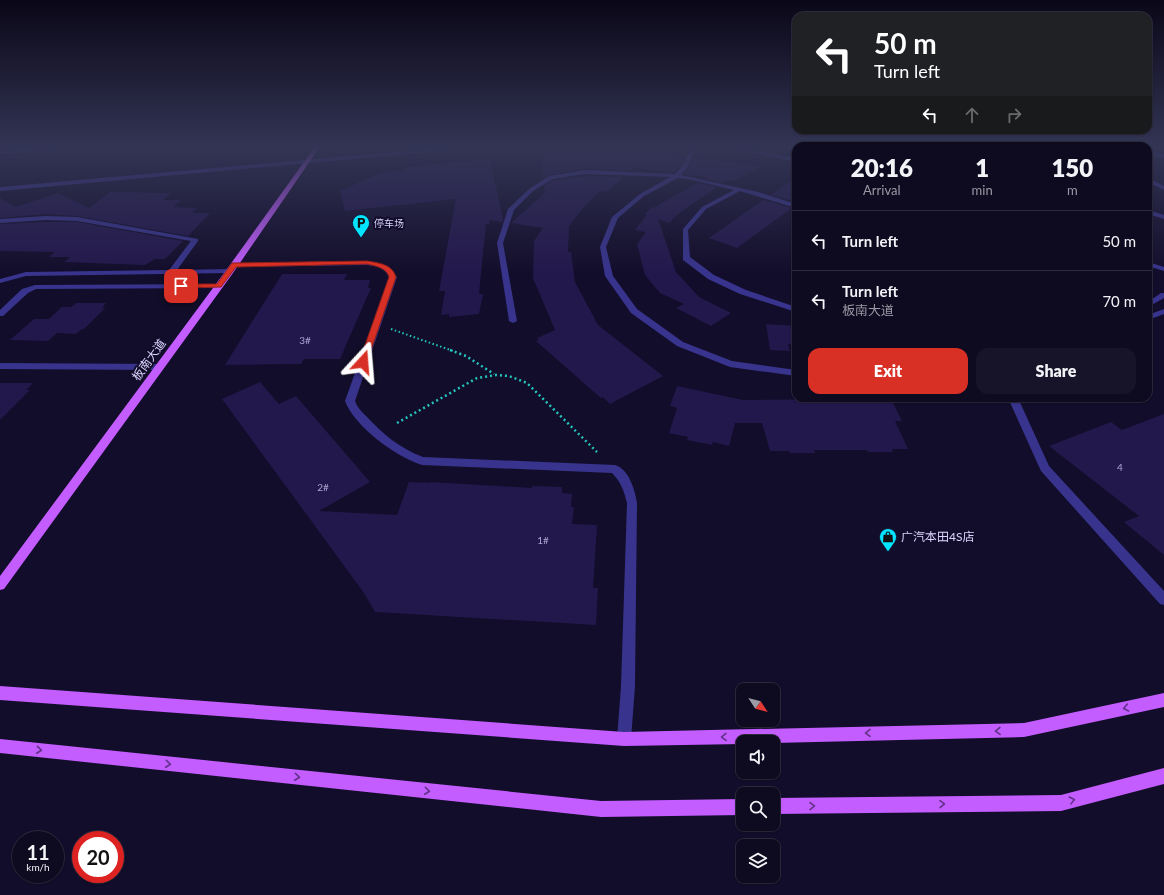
<!DOCTYPE html>
<html lang="en">
<head>
<meta charset="utf-8">
<style>
	body { margin:0; font-family:Lato,"Noto Sans SC",sans-serif; background:#171329; color:#f1f3f6; height:100vh; display:flex; flex-direction:column; font-size:15px; white-space:nowrap }
	* { box-sizing:border-box; margin:0 }
	p { font-size:13px; color:#9b9aa5 }
	.icon { flex:none; width:22px; height:22px; fill:none; stroke:currentColor; stroke-width:2; stroke-linecap:round; stroke-linejoin:round }
	.map { position:relative; flex:1; overflow:hidden }
	.side { position:absolute; left:792px; top:142px; width:360px; height:260px; display:flex; flex-direction:column; background:#0e0a20; border-radius:12px; box-shadow:0 1px 3px #0004,0 0 0 1px #2e2b3e }
	.side>* { flex:none }
	.guide { position:absolute; left:792px; top:12px; width:360px; height:122px; border-radius:12px; box-shadow:0 1px 3px #0004,0 0 0 1px #2e2b3e; background:#202124; color:#fff; overflow:hidden }
	.needle { width:26px; rotate:126deg }
	.fabs { position:absolute; left:736px; top:683px; display:grid; gap:8px }
	.fabs a { display:grid; place-items:center; width:44px; height:44px; border-radius:8px; background:#0e0a20; box-shadow:0 1px 3px #0004,0 0 0 1px #2e2b3e; font-size:20px }
	.speed { position:absolute; left:12px; top:831px; display:flex; gap:8px; font-size:20px; font-weight:700; text-align:center }
	.speed>* { display:grid; place-content:center; width:52px; height:52px; border-radius:50%; background:#0e0a20; box-shadow:0 1px 3px #0004,0 0 0 1px #2e2b3e; line-height:1 }
	.speed small { font-size:10px; font-weight:400 }
	.speed .limit { border:6px solid #d22; background:#fff; color:#111 }
	.pin { position:absolute; display:grid; place-items:center; width:34px; height:34px; color:#fff; margin:-17px; border-radius:8px; box-shadow:0 2px 6px #0006 }
	.me { position:absolute; width:44px; margin:-22px; rotate:19deg; stroke-linejoin:round; filter:drop-shadow(0 0 3px #0008) }
	.turn { display:flex; align-items:center; gap:14px; height:84px; padding:0 16px; font-size:18px }
	.turn .icon { width:52px; height:52px; stroke-width:2.5 }
	.turn b { display:block; font-size:28px; line-height:34px }
	.lanes { display:flex; align-items:center; height:38px; padding:0 16px; background:#0003; justify-content:center; gap:20px; direction:ltr }
	.lanes .off { opacity:.35 }
	.eta { display:flex; justify-content:space-evenly; align-items:center; height:68px; text-align:center }
	.eta b { font-size:24px; font-weight:800; line-height:28px }
	.action { display:flex; gap:8px; margin-top:auto; padding:8px 16px }
	.action a { flex:1; height:46px; border-radius:12px; background:#d93025; color:#fff; font-size:16px; font-weight:800; line-height:46px; text-align:center }
	.action a+a { background:#171329; color:#f1f3f6 }
	ul { padding:0; list-style:none }
	li { display:flex; align-items:center; gap:12px; height:60px; padding:0 16px; border-top:1px solid #2e2b3e }
	li div { flex:1 }
	li b { display:block; font-size:15px }
	li em { font-style:normal }
	.map>svg:first-child { display:block }
	.building { fill:#23184c }
	.lines { fill:none; stroke-linecap:round; stroke-linejoin:round }
	.path-far1 { stroke:#23c6bd; stroke-width:2; stroke-dasharray:1.5 2.5; stroke-linecap:butt }
	.path { stroke:#23c6bd; stroke-width:2.5; stroke-dasharray:2 3; stroke-linecap:butt }
	.minor { fill:#38348d; fill-rule:evenodd }
	.major { fill:#c35dff; fill-rule:evenodd }
	.oneway { stroke:#62318a }
	.route { fill:#d93025; stroke:#8d1f18 }
	.labels { text-anchor:middle; stroke-width:4; stroke-linejoin:round; paint-order:stroke }
	.far-poi-label { font-size:10px; fill:#dbd6ff; stroke:#120d2a; text-anchor:start }
	.number-label { font-size:10px; fill:#ada6d2 }
	.street-label { font-size:12px; fill:#dbd6ff; stroke:#120d2a }
	.poi-label { font-size:12px; fill:#dbd6ff; stroke:#120d2a; text-anchor:start }
</style>
</head>
<body>
<div class="map">
<svg width="1164" height="895" viewBox="0 0 1164 895">
	<rect width="100%" height="100%" fill="#120d2a"/>
	<!-- building -->
	<g class="building">
		<polygon points="593,150 653,152 651,153 685,157 681,165 674,172 634,168 631,171 585,168 549,175 543,178 542,162 544,162 542,153"/>
		<polygon points="693,158 723,161 762,166 734,181 723,180 724,183 706,179 708,178 684,174 689,168"/>
		<polygon points="490,159 503,219 502,222 490,220 489,224 486,224 480,283 479,294 483,294 479,314 449,317 449,314 441,315 445,291 439,291 456,199 345,211 340,191 382,172 405,170 405,167"/>
		<polygon points="585,176 624,177 609,190 605,192 600,191 581,210 569,226 568,252 571,252 575,282 598,325 663,376 610,404 603,397 601,398 536,341 539,340 537,338 555,330 533,278 534,241 543,228 511,223 545,193 544,186 554,180"/>
		<polygon points="796,177 796,202 771,195"/>
		<polygon points="698,183 717,187 674,217 670,223 658,219 676,272 699,297 731,313 711,326 676,308 684,304 660,293 645,275 637,244 646,232 635,230 647,215 645,214 653,206 654,208 672,197"/>
		<polygon points="110,192 171,193 163,200 181,200 173,207 197,208 192,213 210,213 188,236 77,216 46,214 0,218 0,198 16,207 58,193 89,208"/>
		<polygon points="763,200 792,208 737,248 709,238"/>
		<polygon points="46,222 77,222 183,241 165,259 155,259 145,265 64,262 70,257 49,257 55,252 0,251 0,224"/>
		<polygon points="282,274 347,274 344,280 370,280 368,288 371,288 340,359 304,359 301,364 225,365"/>
		<polygon points="76,303 106,303 102,308 105,308 84,329 82,329 76,334 57,333 48,341 10,340 34,319 49,319 62,307 71,307"/>
		<polygon points="766,324 796,326 796,345 788,344 790,351 770,350"/>
		<polygon points="260,382 279,404 296,396 370,482 319,511 397,515 409,482 430,483 431,482 532,488 532,486 562,487 562,493 572,494 571,507 574,507 572,524 597,525 593,588 598,588 596,625 375,612 364,593 222,399"/>
		<polygon points="0,383 33,383 26,390 30,390 0,420"/>
		<polygon points="677,386 743,400 879,399 881,402 890,402 893,403 902,421 895,421 908,449 892,449 893,452 868,452 867,450 814,450 815,453 790,453 789,451 770,451 762,423 735,423 729,446 713,442 712,445 687,440 688,437 669,433 677,408 670,406"/>
		<polygon points="1164,414 1164,555 1124,522 1139,516 1049,446 1111,422 1122,430"/>
	</g>
	<g class="lines">
		<!-- path-far1 -->
		<polyline class="path-far1" points="391,329 453,351"/>
		<!-- path -->
		<g class="path">
			<polyline points="450,350 466,356 494,374"/>
			<polyline points="397,423 477,378 496,375 509,376 527,383 597,452"/>
		</g>
		<!-- minor -->
		<g class="minor">
			<polygon points="41,148 64,148 61,150 0,154 0,150"/>
			<polygon points="438,148 455,148 452,150 0,191 0,187"/>
			<polygon points="691,148 696,148 688,167 681,175 758,192 796,204 796,208 740,191 706,209 688,230 690,257 714,275 746,290 796,307 796,312 740,294 708,279 683,260 683,229 702,207 734,190 688,179 678,178 644,196 618,218 606,247 613,276 637,309 683,342 732,361 796,370 796,376 730,367 677,346 631,313 605,276 600,247 612,217 640,194 670,177 585,174 553,179 533,191 514,210 503,243 517,321 513,323 509,321 497,243 508,209 529,189 549,176 585,170 675,174 682,166"/>
			<polygon points="730,148 740,148 796,158 796,162"/>
			<polygon points="1148,150 1164,154 1164,158 1148,154"/>
			<polygon points="1148,178 1164,186 1164,190 1148,182"/>
			<polygon points="1148,210 1164,215 1164,219 1148,214"/>
			<polygon points="46,216 77,217 198,239 198,241 177,270 230,269 234,271 230,273 26,276 0,283 0,279 26,272 169,270 191,241 77,221 46,220 0,223 0,219"/>
			<path d="M 367,261 L 388,266 L 397,277 L 355,401 C 357,407 361,411 366,416 C 383,434 399,448 423,457 L 615,465 C 629,469 635,490 637,503 L 635,686 L 631,739 L 629,744 L 624,746 L 619,744 L 617,739 L 621,686 L 627,503 C 624,491 621,482 612,473 L 422,465 C 396,457 355,427 345,401 L 389,277 C 385,268 376,266 367,265 L 234,267 L 230,265 L 234,263 Z"/>
			<polygon points="1148,262 1164,267 1164,271 1148,266"/>
			<polygon points="219,284 222,284 222,288 36,289 28,293 3,316 0,316 0,310 22,289 35,285"/>
			<polygon points="1161,293 1164,293 1164,298 1148,307 1148,302"/>
			<polygon points="1164,309 1164,314 1148,320 1148,315"/>
			<polygon points="0,363 159,364 163,367 159,370 0,369"/>
			<polygon points="1008,398 1018,398 1049,466 1164,591 1164,605 1160,604 1041,471"/>
		</g>
		<!-- major -->
		<g class="major">
			<polygon points="314,148 319,148 233,273 4,589 0,590 0,576 227,269"/>
			<polygon points="0,686 624,732 1024,723 1164,693 1164,707 1024,737 773,743 743,742 743,744 624,746 0,700"/>
			<polygon points="0,739 601,801 743,799 743,815 601,817 0,753"/>
			<polygon points="1164,768 1164,784 1061,811 773,814 773,798 1061,795"/>
		</g>
	</g>
	<!-- one-way arrows -->
	<defs><path id="oneway-chevron" d="M-2-3.5L2.5 0L-2 3.5" fill="none" stroke-width="1.6" stroke-linecap="round" stroke-linejoin="round"/></defs>
	<g class="oneway">
		<use href="#oneway-chevron" transform="translate(1126 708) rotate(168)"/>
		<use href="#oneway-chevron" transform="translate(998 731) rotate(179)"/>
		<use href="#oneway-chevron" transform="translate(868 733) rotate(179)"/>
		<use href="#oneway-chevron" transform="translate(724 737) rotate(179)"/>
		<use href="#oneway-chevron" transform="translate(39 750) rotate(6)"/>
		<use href="#oneway-chevron" transform="translate(168 764) rotate(6)"/>
		<use href="#oneway-chevron" transform="translate(297 777) rotate(6)"/>
		<use href="#oneway-chevron" transform="translate(427 791) rotate(6)"/>
		<use href="#oneway-chevron" transform="translate(1072 800) rotate(-14)"/>
		<use href="#oneway-chevron" transform="translate(942 804) rotate(-1)"/>
		<use href="#oneway-chevron" transform="translate(812 806) rotate(-1)"/>
	</g>
	<!-- sky -->
	<linearGradient id="sky" x2="0" y2="1"><stop stop-color="#0a0717"/><stop offset="0.54" stop-color="#333555"/><stop offset="1" stop-color="#333555" stop-opacity="0"/></linearGradient>
	<rect width="1164" height="273" fill="url(#sky)"/>
	<!-- route -->
	<path class="route" d="M 367,261 C 379,263 392,264 396,277 L 367,362 L 363,365 L 359,362 L 389,277 C 387,268 376,266 367,264 L 236,267 L 221,287 L 181,288 L 177,286 L 181,284 L 217,284 L 232,263 L 234,263 Z"/>
	<!-- icons -->
	<defs>
		<symbol id="parking-pin" viewBox="-11 -11 22 30"><path d="M0 17L-7.5 6A9.5 9.5 0 1 1 7.5 6Z" fill="#02e4ff" stroke="#120d2a"/><path d="M-3.5-5.5H1a3.5 3.5 0 0 1 0 7H-1V5.5H-3.5ZM-1-3.4V-.6H.8a1.4 1.4 0 0 0 0-2.8Z" fill="#111"/></symbol>
		<symbol id="shop-pin" viewBox="-11 -11 22 30"><path d="M0 17L-7.5 6A9.5 9.5 0 1 1 7.5 6Z" fill="#02e4ff" stroke="#120d2a"/><path d="M-5-2.5h2.3a2.7 3.5 0 0 1 5.4 0H5L5.5 6h-11ZM-1.5-2.5h3a1.5 2.3 0 0 0-3 0Z" fill="#111"/></symbol>
	</defs>
	<g fill-rule="evenodd">
		<use href="#parking-pin" x="351" y="213" width="20" height="27"/>
		<use href="#shop-pin" x="878" y="527" width="20" height="27"/>
	</g>
	<g class="labels">
		<!-- far-poi labels -->
		<g class="far-poi-label">
			<text x="374" y="227">停车场</text>
		</g>
		<!-- number labels -->
		<g class="number-label">
			<text x="305" y="344">3#</text>
			<text x="1120" y="471">4</text>
			<text x="323" y="491">2#</text>
			<text x="543" y="544">1#</text>
		</g>
		<!-- street labels -->
		<g class="street-label">
			<text transform="translate(149 360) rotate(-54)" y="4">板南大道</text>
		</g>
		<!-- poi labels -->
		<g class="poi-label">
			<text x="901" y="541">广汽本田4S店</text>
		</g>
	</g>
</svg>
<div class="fabs">
<a><svg class="needle" viewBox="-14 -14 28 28"><path d="M0-13l5 13h-10z" fill="#e53935"/><path d="M0 13l5-13h-10z" fill="#9b9aa5"/></svg></a>
<a><svg class="icon" aria-label="sound" viewBox="0 0 24 24"><path d="M4 9h4l5-4v14l-5-4H4zM17 9q2 3 0 6"/></svg></a>
<a><svg class="icon" aria-label="search" viewBox="0 0 24 24"><circle cx="10" cy="10" r="6"/><path d="M15 15l6 6"/></svg></a>
<a><svg class="icon" aria-label="layers" viewBox="0 0 24 24"><path d="M12 4l9 5-9 5-9-5zM3 14l9 5 9-5"/></svg></a>
</div>
<div class="speed"><div>11<small>km/h</small></div><div class="limit">20</div></div>
<div class="pin" style="left:181px;top:286px;background:#d93025"><svg class="icon" aria-label="arrive" viewBox="0 0 24 24"><path d="M6 21V4h12l-3 4 3 4H6"/></svg></div>
<svg class="me" style="left:363px;top:362px" viewBox="-20 -20 40 40"><path d="M0-17L14 15 0 8-14 15z" fill="#d93025" stroke="#fff" stroke-width="4"/></svg>
<div class="guide">
<div class="turn"><svg class="icon" aria-label="left" viewBox="0 0 24 24"><path d="M17 20v-9H6M10 6l-5 5 5 5"/></svg><div><b>50 m</b>Turn left</div></div>
<div class="lanes"><svg class="icon" aria-label="left" viewBox="0 0 24 24"><path d="M17 20v-9H6M10 6l-5 5 5 5"/></svg><svg class="icon off" aria-label="ahead" viewBox="0 0 24 24"><path d="M12 20V5M6 11l6-6 6 6"/></svg><svg class="icon off" aria-label="right" viewBox="0 0 24 24"><path d="M7 20v-9h11M14 6l5 5-5 5"/></svg></div>
</div>
<section class="side">
<div class="eta">
<div><b>20:16</b><p>Arrival</p></div>
<div><b>1</b><p>min</p></div>
<div><b>150</b><p>m</p></div>
</div>
<ul>
<li><svg class="icon" aria-label="left" viewBox="0 0 24 24"><path d="M17 20v-9H6M10 6l-5 5 5 5"/></svg><div><b>Turn left</b></div><em>50 m</em></li>
<li><svg class="icon" aria-label="left" viewBox="0 0 24 24"><path d="M17 20v-9H6M10 6l-5 5 5 5"/></svg><div><b>Turn left</b><p>板南大道</p></div><em>70 m</em></li>
</ul>
<div class="action"><a>Exit</a><a>Share</a></div>
</section>
</div>
</body>
</html>
